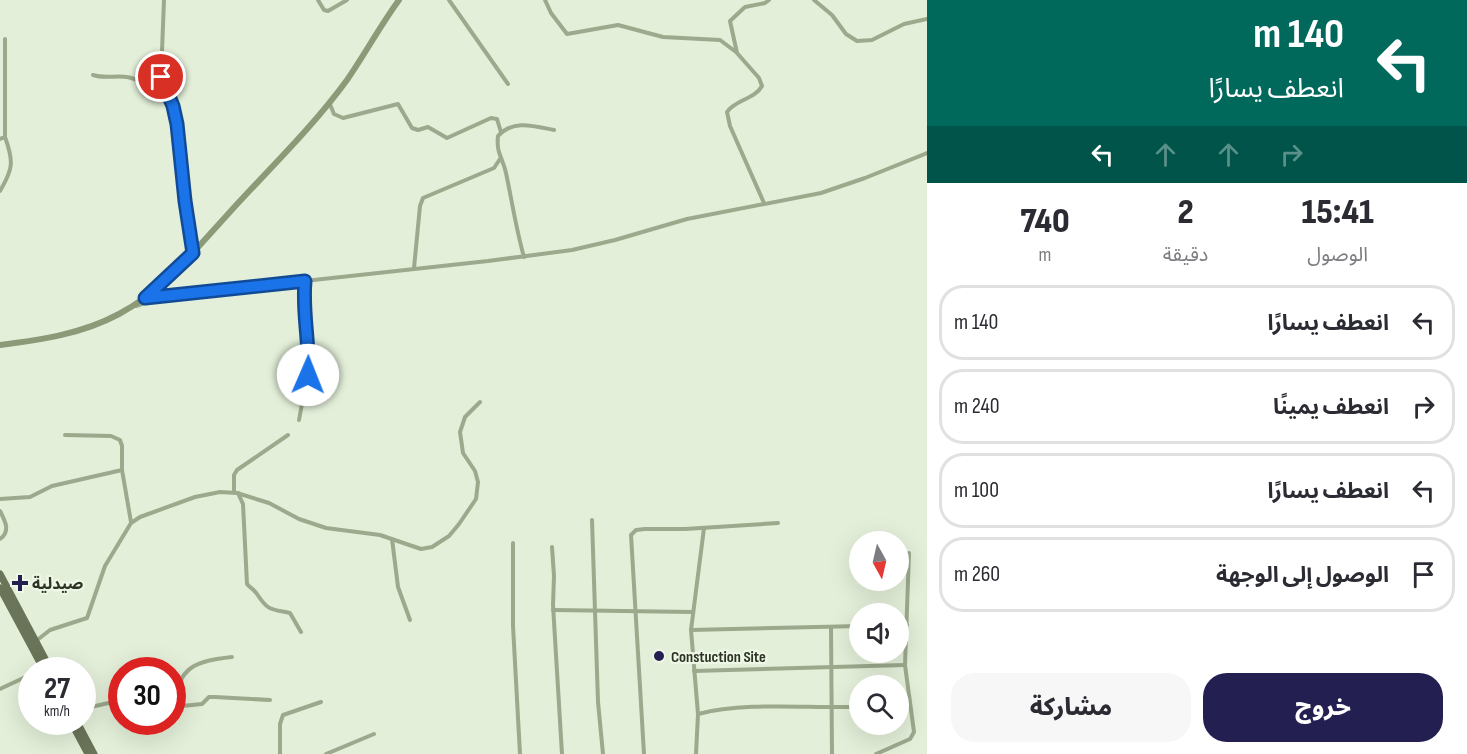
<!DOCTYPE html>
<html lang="ar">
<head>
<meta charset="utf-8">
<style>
	body { margin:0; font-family:"Sofia Sans Condensed","Noto Sans Arabic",sans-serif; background:#f7f7f7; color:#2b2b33; direction:rtl; height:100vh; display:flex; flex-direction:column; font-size:22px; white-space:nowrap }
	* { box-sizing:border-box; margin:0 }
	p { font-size:20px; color:#7c7c81 }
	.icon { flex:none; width:33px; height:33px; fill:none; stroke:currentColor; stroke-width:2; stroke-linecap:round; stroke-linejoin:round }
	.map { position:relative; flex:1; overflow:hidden; direction:ltr }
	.drawer { display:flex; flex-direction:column; background:#fff; width:540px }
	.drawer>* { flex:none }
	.top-card { background:#00695c; color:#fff; overflow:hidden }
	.needle { width:39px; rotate:172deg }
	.buttons { position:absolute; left:849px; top:531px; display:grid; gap:12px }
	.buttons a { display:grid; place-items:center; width:60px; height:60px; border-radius:50%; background:#fff; box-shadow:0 6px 24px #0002; font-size:30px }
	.speed { position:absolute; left:18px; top:657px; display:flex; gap:12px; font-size:30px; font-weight:700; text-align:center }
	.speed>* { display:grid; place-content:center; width:78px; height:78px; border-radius:50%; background:#fff; box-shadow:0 6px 24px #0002; line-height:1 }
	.speed small { font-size:15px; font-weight:400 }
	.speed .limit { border:9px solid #d22; background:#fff; color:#111 }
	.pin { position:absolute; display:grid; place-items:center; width:51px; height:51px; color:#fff; margin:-26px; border:3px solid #fff; border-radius:50%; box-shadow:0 2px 6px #0007 }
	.me { position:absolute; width:66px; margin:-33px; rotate:1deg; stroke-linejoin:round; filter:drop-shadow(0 0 4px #0008) }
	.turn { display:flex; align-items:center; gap:21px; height:126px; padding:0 24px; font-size:27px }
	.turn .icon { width:78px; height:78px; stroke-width:2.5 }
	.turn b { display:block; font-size:42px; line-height:51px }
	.lanes { display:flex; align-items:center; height:57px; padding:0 24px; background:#0003; justify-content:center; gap:30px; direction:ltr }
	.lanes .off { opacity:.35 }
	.eta { display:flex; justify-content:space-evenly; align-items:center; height:102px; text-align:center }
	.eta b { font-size:36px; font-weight:800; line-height:42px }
	.cta { display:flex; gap:12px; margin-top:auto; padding:12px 24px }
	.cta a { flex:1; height:69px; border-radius:24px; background:#231f51; color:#fff; font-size:24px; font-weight:800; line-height:69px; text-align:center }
	.cta a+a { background:#f7f7f7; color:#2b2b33 }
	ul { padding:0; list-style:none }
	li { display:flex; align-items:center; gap:18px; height:75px; margin:0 12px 9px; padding:0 12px; border:3px solid #e1e1e2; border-radius:24px }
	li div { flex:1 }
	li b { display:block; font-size:22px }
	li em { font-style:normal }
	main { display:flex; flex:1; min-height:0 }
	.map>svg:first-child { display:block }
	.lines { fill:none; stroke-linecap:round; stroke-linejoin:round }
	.street { stroke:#9ca98c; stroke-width:4 }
	.secondary { stroke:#8d9a78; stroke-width:6 }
	.primary { stroke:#6a7458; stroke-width:7 }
	.route-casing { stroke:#114b97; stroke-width:15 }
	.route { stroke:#1a73e8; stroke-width:10 }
	.poi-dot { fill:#231f51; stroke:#edf7e5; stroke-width:2 }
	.labels { text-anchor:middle; stroke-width:4.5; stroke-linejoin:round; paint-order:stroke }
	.poi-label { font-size:16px; font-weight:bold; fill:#2f3326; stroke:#edf7e5; text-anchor:start }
</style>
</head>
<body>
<main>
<section class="drawer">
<div class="top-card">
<div class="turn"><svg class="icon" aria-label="left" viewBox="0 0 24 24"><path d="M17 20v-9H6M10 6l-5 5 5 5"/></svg><div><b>140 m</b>انعطف يسارًا</div></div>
<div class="lanes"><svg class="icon" aria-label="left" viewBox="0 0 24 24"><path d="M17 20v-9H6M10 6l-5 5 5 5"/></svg><svg class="icon off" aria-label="ahead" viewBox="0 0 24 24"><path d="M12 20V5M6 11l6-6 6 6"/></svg><svg class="icon off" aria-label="ahead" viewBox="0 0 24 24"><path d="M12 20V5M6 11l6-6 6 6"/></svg><svg class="icon off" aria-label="right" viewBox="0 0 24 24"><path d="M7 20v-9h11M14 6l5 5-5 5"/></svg></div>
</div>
<div class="eta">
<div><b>15:41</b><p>الوصول</p></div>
<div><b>2</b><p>دقيقة</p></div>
<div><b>740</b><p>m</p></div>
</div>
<ul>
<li><svg class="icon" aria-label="left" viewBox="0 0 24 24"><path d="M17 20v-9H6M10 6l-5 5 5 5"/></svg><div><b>انعطف يسارًا</b></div><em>140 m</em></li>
<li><svg class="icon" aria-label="right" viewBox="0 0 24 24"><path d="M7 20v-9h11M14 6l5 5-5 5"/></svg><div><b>انعطف يمينًا</b></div><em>240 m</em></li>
<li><svg class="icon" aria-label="left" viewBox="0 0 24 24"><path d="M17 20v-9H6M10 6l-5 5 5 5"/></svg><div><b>انعطف يسارًا</b></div><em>100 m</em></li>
<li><svg class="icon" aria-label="arrive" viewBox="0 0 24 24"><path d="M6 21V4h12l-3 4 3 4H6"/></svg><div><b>الوصول إلى الوجهة</b></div><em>260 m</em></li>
</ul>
<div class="cta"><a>خروج</a><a>مشاركة</a></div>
</section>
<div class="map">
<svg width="927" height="754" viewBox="0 0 927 754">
	<rect width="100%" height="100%" fill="#e3efd9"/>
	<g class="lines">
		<!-- street -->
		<g class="street">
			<polyline points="164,0 161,77 173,106 177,124 192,253"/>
			<polyline points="318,0 324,10 328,11 347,0"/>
			<polyline points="449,0 508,84"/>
			<polyline points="545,0 551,13 567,34 618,25 663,37 720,40 736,52"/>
			<polyline points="814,0 832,15 846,34 857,41 872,40 904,24 927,19"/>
			<polyline points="5,39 5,137"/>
			<path d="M 93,75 C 105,79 116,75 127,77 C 144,80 159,96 173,106"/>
			<polyline points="329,102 334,114 343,118 398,104 412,128 418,130 428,127 447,138 491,118 497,119 501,132"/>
			<path d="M 0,139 L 5,137 C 14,162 13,169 0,191"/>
			<path d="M 764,203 L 730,126 L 727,112 C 735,100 755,99 762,86 L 759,78 L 737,53 L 730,21 L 745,7 L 765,3 L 769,0"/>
			<path d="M 524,257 C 516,229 512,201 506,173 C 503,158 496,154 498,136 C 513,119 534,126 554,130"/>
			<polyline points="414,268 420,206 423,198 494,168 500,159"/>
			<polyline points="147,298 488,261 572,250 615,240 687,219 821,193 865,178 927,153"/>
			<polyline points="136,306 160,298"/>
			<polyline points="299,420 309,366 309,347 303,302 305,281"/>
			<polyline points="65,435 111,436 120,440 122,446 122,470 131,522"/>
			<polyline points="234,492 234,475 237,470 288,435"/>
			<path d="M 238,493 L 243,504 L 247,584 C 250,588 254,589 257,594 C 268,611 271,609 290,613 L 301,632"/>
			<polyline points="0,499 30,497 52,486 122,470"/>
			<path d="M 0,511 C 5,521 11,531 0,539"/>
			<polyline points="592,520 598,702 603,754"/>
			<polyline points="392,539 398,587 410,620"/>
			<polyline points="513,543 513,626 520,754"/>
			<polyline points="552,547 554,576 553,605 562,754"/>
			<polyline points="553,610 693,612"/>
			<polyline points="898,626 907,625"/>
			<polyline points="831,627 832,754"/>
			<polyline points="691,630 860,626"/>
			<polyline points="36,641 50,630 87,618 105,566 131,523 140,517 195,497 220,492 237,493 269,503 299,519 326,528 380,535 421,549 432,547 449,536 459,524 476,499 478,482 475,471 463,453 460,432 465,417 480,402"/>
			<polyline points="694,671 905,665"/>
			<polyline points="0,689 32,674"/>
			<path d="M 174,706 C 178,666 196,661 232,657"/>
			<polyline points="172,707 202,704 209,697 215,697 270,700"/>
			<polyline points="82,709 122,700"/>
			<path d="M 698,714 C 744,702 803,708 852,707"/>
			<polyline points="280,754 280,724 283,715 321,702"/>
			<polyline points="326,754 374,734"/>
			<polyline points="644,754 631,535 636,530 645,529 685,529 778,523"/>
			<polyline points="696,754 698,714 691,630 704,528"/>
			<polyline points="876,754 910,739 914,732 905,665 909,553"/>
		</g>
		<!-- secondary -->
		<path class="secondary" d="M 0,345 C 40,340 82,334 119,314 C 163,291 195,250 229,213 C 268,170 312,128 347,80 C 365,54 380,26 399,0"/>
		<!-- primary -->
		<g class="primary">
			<polyline points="0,574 51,670"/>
			<polyline points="0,588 44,670"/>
			<polyline points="71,722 88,754"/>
			<polyline points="77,722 94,754"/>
		</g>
	</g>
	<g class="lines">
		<defs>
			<path id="route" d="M 161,77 L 173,106 L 177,124 L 185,201 L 193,253 L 145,298 L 305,281 C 302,313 310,343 308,375"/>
		</defs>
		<!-- route casing -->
		<use href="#route" class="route-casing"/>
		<!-- route -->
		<use href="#route" class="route"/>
	</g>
	<!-- markers -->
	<g class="poi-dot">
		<path d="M17 574h6v6h6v6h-6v6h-6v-6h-6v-6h6z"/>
		<circle cx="659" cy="656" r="6"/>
	</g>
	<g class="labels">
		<!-- poi labels -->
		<g class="poi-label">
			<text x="32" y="589">صيدلية</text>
			<text x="671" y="662">Constuction Site</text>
		</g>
	</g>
</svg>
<div class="buttons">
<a><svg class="needle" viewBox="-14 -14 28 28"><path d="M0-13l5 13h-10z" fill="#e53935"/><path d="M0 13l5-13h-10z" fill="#7c7c81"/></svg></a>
<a><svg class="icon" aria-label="sound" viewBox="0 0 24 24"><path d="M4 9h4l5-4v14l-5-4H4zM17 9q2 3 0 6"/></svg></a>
<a><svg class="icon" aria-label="search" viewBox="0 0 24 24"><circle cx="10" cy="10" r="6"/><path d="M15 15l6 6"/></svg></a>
</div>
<div class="speed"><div>27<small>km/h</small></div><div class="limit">30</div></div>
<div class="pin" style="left:161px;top:77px;background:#d93025"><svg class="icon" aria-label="arrive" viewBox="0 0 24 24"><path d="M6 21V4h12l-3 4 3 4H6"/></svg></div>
<svg class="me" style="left:308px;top:375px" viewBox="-20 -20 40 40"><circle r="19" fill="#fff"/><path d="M0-13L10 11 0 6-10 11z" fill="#1a73e8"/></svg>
</div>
</main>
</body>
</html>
